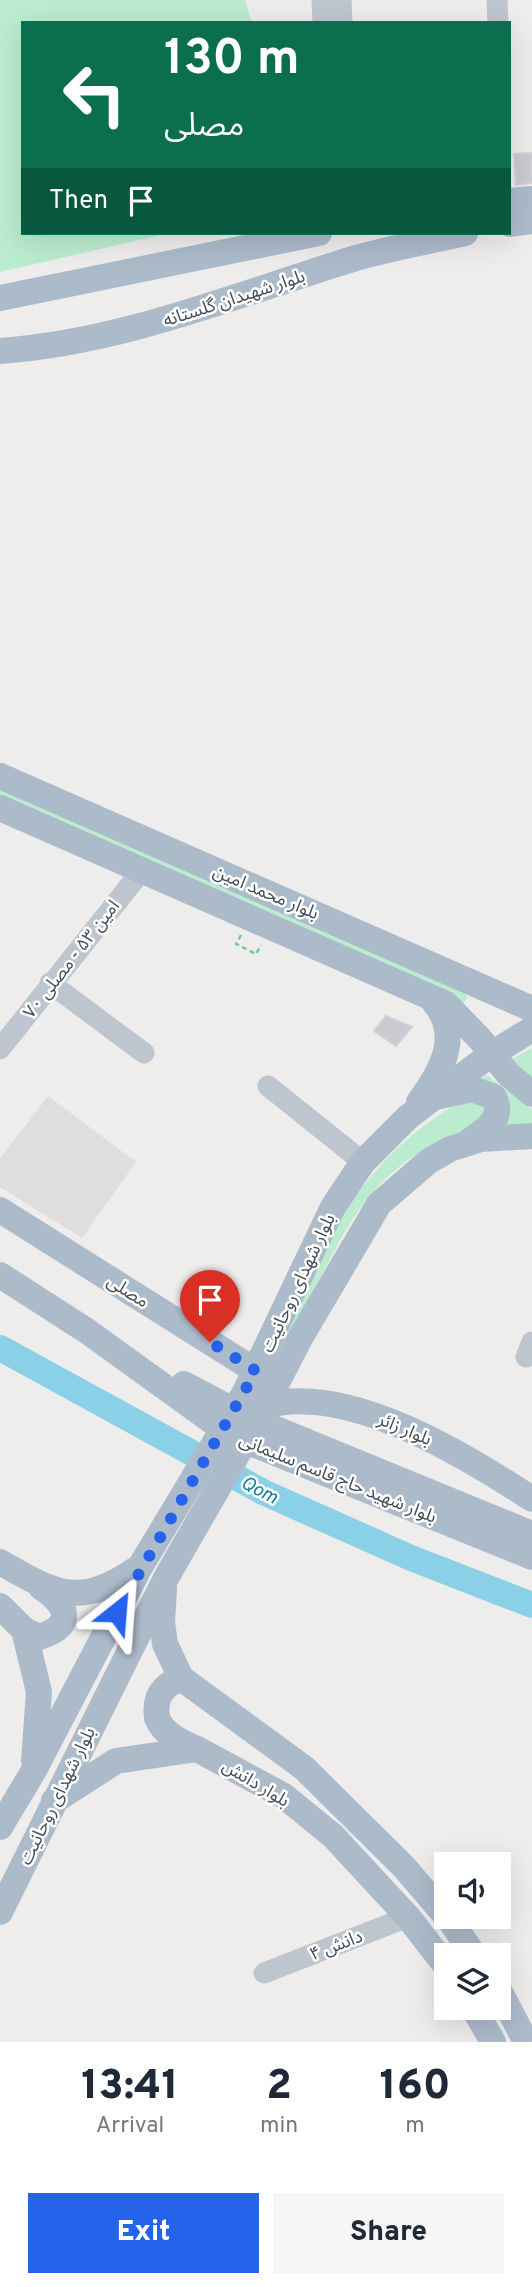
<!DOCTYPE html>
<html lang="en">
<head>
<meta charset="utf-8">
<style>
	body { margin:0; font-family:Overpass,"Noto Sans Arabic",sans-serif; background:#f6f6f7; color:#1f2937; height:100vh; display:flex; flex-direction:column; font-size:26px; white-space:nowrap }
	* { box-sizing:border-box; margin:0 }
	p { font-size:23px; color:#747a83 }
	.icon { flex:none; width:38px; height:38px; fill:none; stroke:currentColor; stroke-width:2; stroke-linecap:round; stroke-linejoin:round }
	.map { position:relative; height:2042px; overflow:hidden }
	.panel { display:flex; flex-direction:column; background:#fff; flex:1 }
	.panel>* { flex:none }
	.top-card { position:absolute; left:21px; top:21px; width:490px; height:214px; border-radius:0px; box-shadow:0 7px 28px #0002; background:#0b6e4f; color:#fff; overflow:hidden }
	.controls { position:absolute; left:434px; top:1852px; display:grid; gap:14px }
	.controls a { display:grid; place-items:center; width:77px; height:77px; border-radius:0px; background:#fff; box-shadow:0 7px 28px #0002; font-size:35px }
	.pin { position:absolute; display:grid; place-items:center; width:60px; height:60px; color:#fff; margin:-72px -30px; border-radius:50% 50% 50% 0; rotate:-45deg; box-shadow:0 0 7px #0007 }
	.pin .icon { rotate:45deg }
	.me { position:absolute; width:77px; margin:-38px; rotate:28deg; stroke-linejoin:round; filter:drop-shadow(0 0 5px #0008) }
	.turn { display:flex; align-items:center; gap:24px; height:147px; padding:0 28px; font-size:32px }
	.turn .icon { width:91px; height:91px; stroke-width:2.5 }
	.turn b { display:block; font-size:49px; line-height:60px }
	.then { display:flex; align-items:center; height:66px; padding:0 28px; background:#0003; gap:14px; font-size:26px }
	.eta { display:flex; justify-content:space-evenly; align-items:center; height:119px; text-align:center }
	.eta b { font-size:42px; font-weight:800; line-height:49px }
	.cta { display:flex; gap:14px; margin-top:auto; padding:14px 28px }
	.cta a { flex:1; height:80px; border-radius:0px; background:#2563eb; color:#fff; font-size:28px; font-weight:800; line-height:80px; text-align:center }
	.cta a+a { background:#f6f6f7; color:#1f2937 }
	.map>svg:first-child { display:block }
	.education { fill:#e0dddd }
	.green { fill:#bbeccf }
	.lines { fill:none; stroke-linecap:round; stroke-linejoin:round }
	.river { stroke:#8ad1e7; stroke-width:26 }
	.building { fill:#c9cbd1; stroke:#d0d2d8; stroke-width:2 }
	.path { stroke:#75c8a1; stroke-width:2.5; stroke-dasharray:5 3.5; stroke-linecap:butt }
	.minor { stroke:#bdc6ce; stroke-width:21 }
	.major { stroke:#acbbca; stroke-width:26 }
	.route { stroke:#2563eb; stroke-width:12; stroke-dasharray:0 21.6 }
	.labels { text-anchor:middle; stroke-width:5; stroke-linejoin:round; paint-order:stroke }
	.street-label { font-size:18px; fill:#454f58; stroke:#fff }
	.water-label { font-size:19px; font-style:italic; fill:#127e9e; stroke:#fff }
</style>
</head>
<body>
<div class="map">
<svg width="532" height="2042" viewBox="0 0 532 2042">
	<rect width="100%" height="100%" fill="#efecec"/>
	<!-- education -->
	<polygon class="education" points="48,1096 136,1162 82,1238 0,1187 0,1159"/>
	<!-- green -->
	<g class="green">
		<polygon points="0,0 245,0 252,23 23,23 23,233 170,233 0,272"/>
		<polygon points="0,789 464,993 468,997 461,1006 0,802"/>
		<polygon points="532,1048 532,1083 510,1060"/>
		<polygon points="487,1075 532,1110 532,1125 500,1127 470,1087"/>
		<path d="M 465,1099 L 488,1107 C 469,1136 459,1129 432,1145 C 410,1158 391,1171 374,1191 C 332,1238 316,1302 276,1350 C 324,1244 358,1159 465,1099 Z"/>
	</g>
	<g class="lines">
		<!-- river -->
		<polyline class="river" points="0,1348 263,1492 411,1558 532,1605"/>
	</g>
	<!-- building -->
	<g class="building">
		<polygon points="532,153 532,183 516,185 514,154"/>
		<polygon points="386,1016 412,1027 396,1046 374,1031"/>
	</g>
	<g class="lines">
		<!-- path -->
		<polyline class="path" points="241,935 236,944 256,954 261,945"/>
		<!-- minor -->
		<g class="minor">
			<polyline points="322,0 323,23"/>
			<polyline points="341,0 342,23"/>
			<polyline points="497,0 498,23"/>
			<polyline points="50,983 144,1053"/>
			<polyline points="0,1049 143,869"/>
			<polyline points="268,1086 363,1162"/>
			<polyline points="526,1357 532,1342"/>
			<polyline points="264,1973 408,1917"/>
		</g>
		<!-- major -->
		<g class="major">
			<polyline points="509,201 532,199"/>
			<polyline points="509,224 532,221"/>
			<polyline points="0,298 319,233"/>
			<path d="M 0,351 C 124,342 238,294 356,258 C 392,248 429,241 465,233"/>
			<polyline points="0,776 532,1009"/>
			<polyline points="0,808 446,1004 480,1039 508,1074 532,1094"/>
			<path d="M 440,1096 L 472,1089 L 494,1097 C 505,1119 485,1130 468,1142"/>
			<path d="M 419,1102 C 442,1071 462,1035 434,1002"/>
			<polyline points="0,1210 256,1371"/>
			<polyline points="0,1275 87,1331 231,1435 532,1557"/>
			<polyline points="184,1384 244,1416 532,1534"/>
			<path d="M 265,1406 C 346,1382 465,1455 532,1499"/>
			<path d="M 0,1562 C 57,1595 80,1608 138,1568"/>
			<polyline points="164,1590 162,1622 165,1644 181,1678 304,1768 403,1866 446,1916"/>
			<polyline points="0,1606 24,1630 39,1692 34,1761"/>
			<path d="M 24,1630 L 39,1637 C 77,1625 67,1604 41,1587"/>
			<path d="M 181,1678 C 162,1686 154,1697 157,1718 C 164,1735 181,1742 197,1749"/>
			<polyline points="54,1801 116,1761 197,1749 284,1796 333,1836 408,1917 446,1966"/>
			<polyline points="0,1827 33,1772 140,1567 244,1394 333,1207 363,1162 408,1117 490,1055 532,1029"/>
			<polyline points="0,1912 166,1578 265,1406 299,1340 379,1204 429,1161 450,1149 481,1139 532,1136"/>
			<polyline points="447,1916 474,1955"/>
			<polyline points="499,1990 526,2042"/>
			<polyline points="473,2007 493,2042"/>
		</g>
	</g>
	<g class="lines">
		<!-- route -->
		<polyline class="route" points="117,1612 256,1371 210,1342"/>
	</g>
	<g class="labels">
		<!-- street labels -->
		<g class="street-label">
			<text transform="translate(234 298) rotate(-18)" y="6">بلوار شهیدان گلستانه</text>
			<text transform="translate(266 892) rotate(23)" y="6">بلوار محمد امین</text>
			<text transform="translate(71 959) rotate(-52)" y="6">امین ۵۳ - مصلی ۷۰</text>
			<text transform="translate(298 1283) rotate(-65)" y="6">بلوار شهدای روحانیت</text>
			<text transform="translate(128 1291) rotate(32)" y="6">مصلی</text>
			<text transform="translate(405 1429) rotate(23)" y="6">بلوار زائر</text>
			<text transform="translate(338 1478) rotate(22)" y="6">بلوار شهید حاج قاسم سلیمانی</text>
			<text transform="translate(256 1783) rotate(31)" y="6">بلوار دانش</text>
			<text transform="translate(57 1796) rotate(-64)" y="6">بلوار شهدای روحانیت</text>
			<text transform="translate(336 1945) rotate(-21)" y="6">دانش ۴</text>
		</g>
		<!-- water labels -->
		<g class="water-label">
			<text transform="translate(260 1489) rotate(27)" y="7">Qom</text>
		</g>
	</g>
</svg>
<div class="controls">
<a><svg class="icon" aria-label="sound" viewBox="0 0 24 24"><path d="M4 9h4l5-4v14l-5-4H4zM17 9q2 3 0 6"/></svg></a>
<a><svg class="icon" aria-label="layers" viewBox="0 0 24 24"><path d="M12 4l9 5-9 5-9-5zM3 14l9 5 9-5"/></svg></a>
</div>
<div class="pin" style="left:210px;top:1342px;background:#d93025"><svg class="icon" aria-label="arrive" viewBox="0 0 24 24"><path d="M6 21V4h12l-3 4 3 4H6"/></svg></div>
<svg class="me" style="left:117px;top:1612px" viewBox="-20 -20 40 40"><path d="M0-17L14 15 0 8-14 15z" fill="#2563eb" stroke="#fff" stroke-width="4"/></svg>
<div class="top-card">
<div class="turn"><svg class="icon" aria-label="left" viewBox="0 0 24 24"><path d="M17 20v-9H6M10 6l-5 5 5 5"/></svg><div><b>130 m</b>مصلی</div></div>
<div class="then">Then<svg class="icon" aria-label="arrive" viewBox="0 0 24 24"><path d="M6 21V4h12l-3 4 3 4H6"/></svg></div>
</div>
</div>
<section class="panel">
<div class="eta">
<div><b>13:41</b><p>Arrival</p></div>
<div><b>2</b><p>min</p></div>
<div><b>160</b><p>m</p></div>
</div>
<div class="cta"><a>Exit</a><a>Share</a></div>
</section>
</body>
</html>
